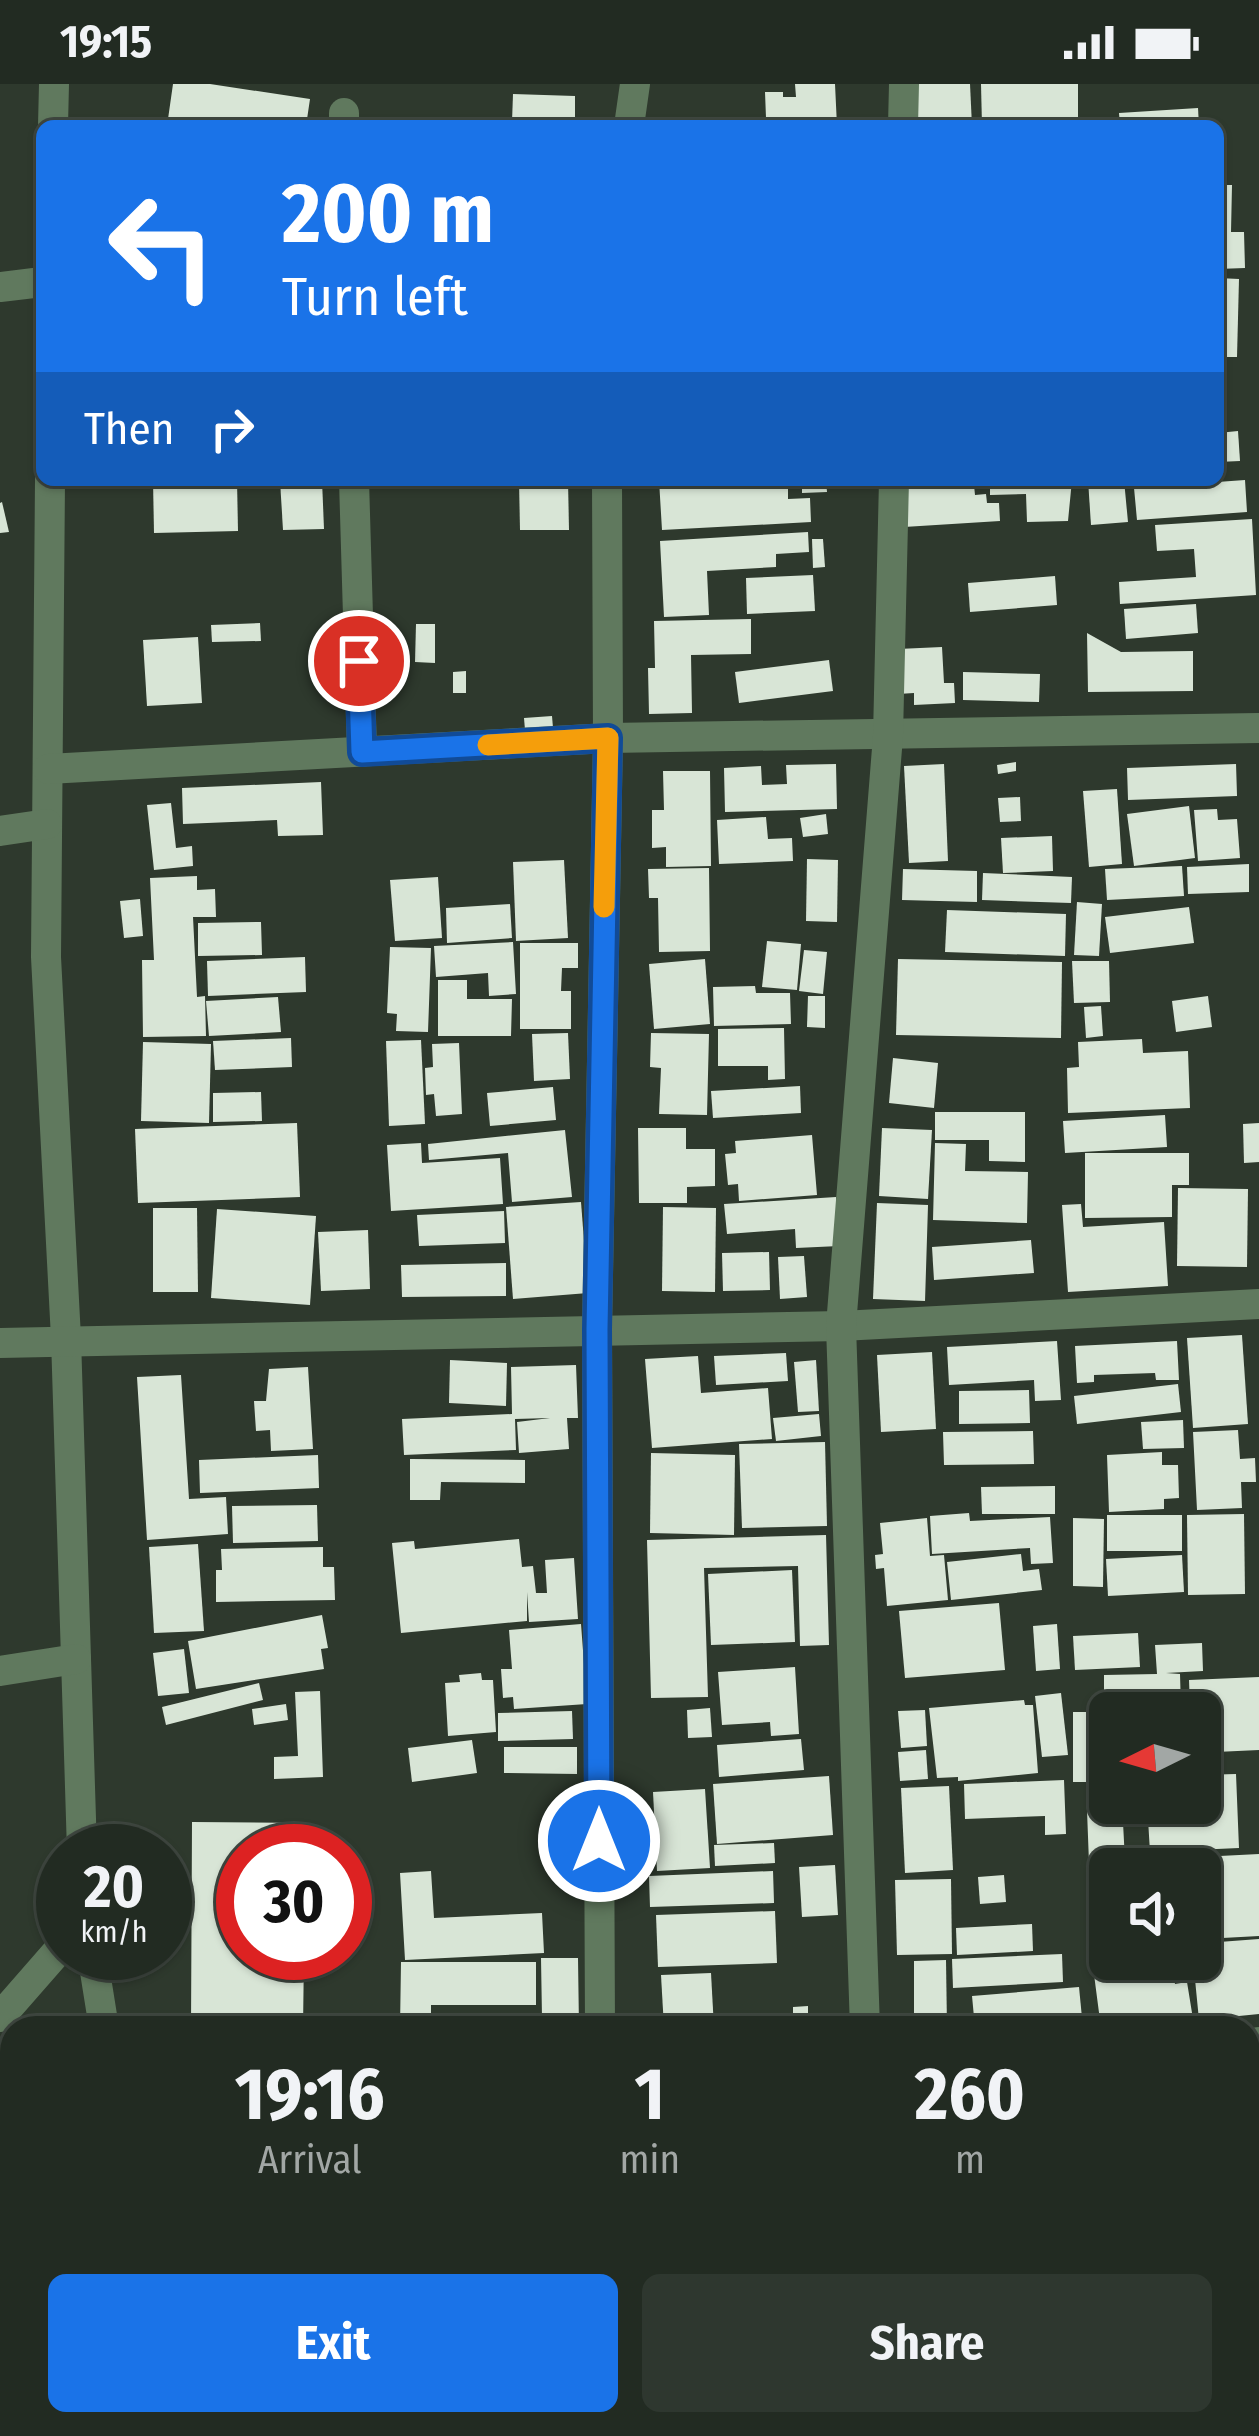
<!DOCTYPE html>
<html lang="en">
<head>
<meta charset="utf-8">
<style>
	body { margin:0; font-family:"Fira Sans Condensed",sans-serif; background:#2e372f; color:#f1f3f6; height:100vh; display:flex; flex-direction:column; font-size:45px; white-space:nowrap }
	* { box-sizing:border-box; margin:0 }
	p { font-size:39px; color:#a2a7a5 }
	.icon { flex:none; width:66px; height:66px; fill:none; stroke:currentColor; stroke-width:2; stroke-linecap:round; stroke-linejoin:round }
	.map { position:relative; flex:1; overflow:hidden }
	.side { position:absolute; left:0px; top:1932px; width:1260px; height:420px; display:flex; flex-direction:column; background:#222b22; border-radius:36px 36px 0 0; box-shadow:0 3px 9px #0004,0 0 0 3px #3f4740 }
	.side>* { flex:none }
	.guide { position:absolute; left:36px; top:36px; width:1188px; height:366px; border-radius:18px; box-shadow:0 3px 9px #0004,0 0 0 3px #3f4740; background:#1a73e8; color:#fff; overflow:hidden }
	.needle { width:78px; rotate:265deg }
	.buttons { position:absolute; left:1089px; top:1608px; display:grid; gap:24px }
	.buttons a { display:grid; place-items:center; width:132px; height:132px; border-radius:18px; background:#222b22; box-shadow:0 3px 9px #0004,0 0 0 3px #3f4740; font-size:60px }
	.speed { position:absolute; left:36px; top:1740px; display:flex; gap:24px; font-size:60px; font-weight:700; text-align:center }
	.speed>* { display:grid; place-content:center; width:156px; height:156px; border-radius:50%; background:#222b22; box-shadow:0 3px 9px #0004,0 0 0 3px #3f4740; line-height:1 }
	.speed small { font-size:30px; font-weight:400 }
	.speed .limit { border:18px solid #d22; background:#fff; color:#111 }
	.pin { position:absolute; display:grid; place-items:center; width:102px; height:102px; color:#fff; margin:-51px; border:6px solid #fff; border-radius:50%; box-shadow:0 3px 12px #0007 }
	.me { position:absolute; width:132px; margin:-66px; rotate:0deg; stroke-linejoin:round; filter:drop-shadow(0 0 9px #0008) }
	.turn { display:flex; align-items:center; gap:42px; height:252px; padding:0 48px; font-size:54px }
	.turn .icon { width:156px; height:156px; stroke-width:2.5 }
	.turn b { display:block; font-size:84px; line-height:102px }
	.then { display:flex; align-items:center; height:114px; padding:0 48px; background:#0003; gap:24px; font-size:45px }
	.eta { display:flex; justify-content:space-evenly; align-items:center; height:204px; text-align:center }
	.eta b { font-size:72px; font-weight:700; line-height:84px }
	.action { display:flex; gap:24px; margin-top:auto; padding:24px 48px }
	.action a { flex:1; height:138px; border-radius:18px; background:#1a73e8; color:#fff; font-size:48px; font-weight:700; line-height:138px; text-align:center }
	.action a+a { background:#2e372f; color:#f1f3f6 }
	.status { display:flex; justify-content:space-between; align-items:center; height:84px; padding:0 60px; background:#222b22; direction:ltr }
	.status svg { height:33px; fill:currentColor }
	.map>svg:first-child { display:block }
	.building { fill:#d8e5d6 }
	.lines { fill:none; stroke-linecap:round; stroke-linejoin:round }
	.minor { stroke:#60795e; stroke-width:30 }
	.route-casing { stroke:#114b97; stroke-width:30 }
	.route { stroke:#1a73e8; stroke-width:21 }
	.slow { stroke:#f59e0b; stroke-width:21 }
</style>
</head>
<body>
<div class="status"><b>19:15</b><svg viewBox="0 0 49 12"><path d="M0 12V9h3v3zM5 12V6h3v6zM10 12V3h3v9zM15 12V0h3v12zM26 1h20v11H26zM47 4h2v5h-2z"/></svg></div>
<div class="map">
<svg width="1259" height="2352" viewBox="0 0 1259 2352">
	<rect width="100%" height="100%" fill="#2e392d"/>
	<!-- building -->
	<g class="building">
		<polygon points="173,0 210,0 310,15 306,42 231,36 231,42 167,42"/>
		<polygon points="795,0 835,0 837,42 749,42 749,34 766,34 765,8 783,8 783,13 796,13"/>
		<polygon points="915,0 970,0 972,42 917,42"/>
		<polygon points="981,0 1078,0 1078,42 982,42"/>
		<polygon points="513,10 575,12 575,40 512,38"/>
		<polygon points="1198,24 1199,42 1120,42 1119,29"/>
		<polygon points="1218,101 1232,101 1231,148 1244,148 1245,184 1218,185"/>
		<polygon points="1218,194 1239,195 1237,273 1218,273"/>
		<polygon points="1238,347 1240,377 1218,378 1218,349"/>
		<polygon points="153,396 237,396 238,447 154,449"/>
		<polygon points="280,396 322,396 324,445 283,446"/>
		<polygon points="519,396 568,396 569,446 520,446"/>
		<polygon points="659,396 788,396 788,415 810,414 811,438 662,446"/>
		<polygon points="802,396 826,396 827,408 802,409"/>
		<polygon points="902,396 964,396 964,401 974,401 975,411 986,410 987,419 999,419 1000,437 904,443"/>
		<polygon points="990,396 1072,396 1068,437 1027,438 1026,410 990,411"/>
		<polygon points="1088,396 1124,396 1128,438 1091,441"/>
		<polygon points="1245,396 1247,428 1137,436 1134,404"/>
		<polygon points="2,418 9,448 0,449 0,419"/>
		<polygon points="1252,435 1256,511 1120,520 1119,498 1196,493 1194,465 1157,467 1155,441"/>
		<polygon points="808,448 809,468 776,470 776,483 707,487 709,531 664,533 660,457"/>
		<polygon points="812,455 823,455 825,483 813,484"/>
		<polygon points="813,491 815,527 747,530 746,494"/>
		<polygon points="1055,492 1057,521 970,528 968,499"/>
		<polygon points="1196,520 1198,549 1126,555 1124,525"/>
		<polygon points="751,535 751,570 691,571 692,629 649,630 648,584 655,584 654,537"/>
		<polygon points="260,539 261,557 212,558 211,541"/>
		<polygon points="416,540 435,540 435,579 415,578"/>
		<polygon points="1087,549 1121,568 1193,567 1193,607 1088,608"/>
		<polygon points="198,553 202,619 147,622 143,556"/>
		<polygon points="942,563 944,599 954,599 955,619 914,621 914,609 898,610 898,565"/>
		<polygon points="829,576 833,607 739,619 735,588"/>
		<polygon points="466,587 466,609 453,609 453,588"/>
		<polygon points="963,588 1040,590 1039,618 963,616"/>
		<polygon points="552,632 553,644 525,646 524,634"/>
		<polygon points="1016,678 1016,687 998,690 997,681"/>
		<polygon points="836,680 837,725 725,728 724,684 761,682 762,701 787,700 786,681"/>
		<polygon points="944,680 948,777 909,779 904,682"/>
		<polygon points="1236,680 1237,712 1128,716 1127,684"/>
		<polygon points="663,687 710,687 711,782 666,783 666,763 652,764 652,726 664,726"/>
		<polygon points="321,698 323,751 278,752 277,736 183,740 182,704"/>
		<polygon points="1117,705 1122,780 1089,783 1083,707"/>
		<polygon points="1020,713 1021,737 1000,738 998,714"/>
		<polygon points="171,719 176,764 192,762 193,782 154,786 147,721"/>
		<polygon points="1189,722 1195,774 1134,782 1127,730"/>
		<polygon points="1217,725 1218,736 1237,735 1240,774 1198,777 1194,726"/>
		<polygon points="826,730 828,750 803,753 800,734"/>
		<polygon points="766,733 768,755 792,754 793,777 719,780 717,736"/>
		<polygon points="1052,752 1053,787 1003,789 1001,754"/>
		<polygon points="807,775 838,776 837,838 806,837"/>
		<polygon points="564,776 568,854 516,857 513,778"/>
		<polygon points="1249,780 1249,808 1188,810 1187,783"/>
		<polygon points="1182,782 1184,812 1107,816 1105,785"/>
		<polygon points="709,784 710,867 659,868 658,814 649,814 648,785"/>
		<polygon points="903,785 977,787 977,818 902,816"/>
		<polygon points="983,789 1072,793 1071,819 982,816"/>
		<polygon points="197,792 197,806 215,805 216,833 193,833 197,913 205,912 206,952 143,953 142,876 154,876 150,794"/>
		<polygon points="438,793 442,854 395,857 390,796"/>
		<polygon points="140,815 143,852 124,854 120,817"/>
		<polygon points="1077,818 1102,820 1099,872 1074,871"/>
		<polygon points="510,820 512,854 447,859 446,824"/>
		<polygon points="1189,823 1194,859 1110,869 1105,833"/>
		<polygon points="947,826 1066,830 1065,872 945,868"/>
		<polygon points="261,838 262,871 198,872 198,839"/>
		<polygon points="767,857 801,860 797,906 762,903"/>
		<polygon points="513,858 516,910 489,912 488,889 436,893 434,862"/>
		<polygon points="520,859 578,859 578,884 562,884 561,907 571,907 571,945 520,945"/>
		<polygon points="390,863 431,864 428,948 396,947 397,930 387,929"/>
		<polygon points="804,866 827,868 823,910 799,907"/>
		<polygon points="305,873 306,908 208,912 207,877"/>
		<polygon points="705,875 710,940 654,945 649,880"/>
		<polygon points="898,875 1062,878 1061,954 896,951"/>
		<polygon points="1072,877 1109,877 1110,918 1074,919"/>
		<polygon points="438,896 467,896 467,915 512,915 511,952 438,952"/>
		<polygon points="755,902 756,909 790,909 791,940 714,942 713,903"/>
		<polygon points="808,912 825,912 825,944 807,943"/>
		<polygon points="1208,912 1212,943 1176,948 1172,917"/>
		<polygon points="278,913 281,948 209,952 206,917"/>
		<polygon points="1101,922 1103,952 1086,954 1084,923"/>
		<polygon points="784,944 785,995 768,996 768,982 718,982 718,945"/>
		<polygon points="568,949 570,995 534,997 532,950"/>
		<polygon points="651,949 709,950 707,1031 659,1030 661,984 650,983"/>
		<polygon points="291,954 292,983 215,986 213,957"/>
		<polygon points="1142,955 1143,969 1188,967 1190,1024 1068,1029 1067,984 1079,983 1078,958"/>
		<polygon points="421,956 425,1040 389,1042 386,957"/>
		<polygon points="143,958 211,960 209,1039 141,1037"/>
		<polygon points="459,959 462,1030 436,1032 434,1010 426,1011 425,984 433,983 432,960"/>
		<polygon points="893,974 938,979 934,1024 889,1019"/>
		<polygon points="800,1002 801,1029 713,1034 711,1007"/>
		<polygon points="553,1003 556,1036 490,1042 487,1009"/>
		<polygon points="261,1008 262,1037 213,1038 213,1009"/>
		<polygon points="935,1028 1025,1028 1025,1078 989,1077 989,1056 935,1056"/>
		<polygon points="1165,1031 1167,1063 1065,1069 1063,1037"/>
		<polygon points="297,1039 300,1113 138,1119 135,1045"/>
		<polygon points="1259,1039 1259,1078 1244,1079 1243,1040"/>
		<polygon points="638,1044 686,1044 686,1065 715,1065 715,1102 687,1103 687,1119 639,1119"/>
		<polygon points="882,1044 932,1046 928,1115 879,1112"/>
		<polygon points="565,1046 572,1113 512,1118 508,1069 429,1076 428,1060"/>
		<polygon points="812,1051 817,1111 739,1117 738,1100 728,1101 725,1070 736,1069 735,1057"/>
		<polygon points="421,1059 422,1079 500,1074 503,1120 391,1127 387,1061"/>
		<polygon points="935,1059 966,1060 965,1087 1028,1088 1027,1139 933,1136"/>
		<polygon points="1085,1069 1189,1069 1189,1101 1172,1101 1172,1133 1085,1134"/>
		<polygon points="1178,1104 1248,1105 1247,1183 1177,1182"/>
		<polygon points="836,1113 839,1162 796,1164 795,1145 727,1150 724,1120"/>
		<polygon points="581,1118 588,1209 513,1215 506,1123"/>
		<polygon points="877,1119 928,1121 925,1217 873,1215"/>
		<polygon points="1081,1120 1083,1143 1164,1138 1168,1202 1068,1208 1062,1121"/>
		<polygon points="663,1123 716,1124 715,1208 662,1207"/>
		<polygon points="153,1124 197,1124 198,1208 153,1208"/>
		<polygon points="217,1125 316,1132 310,1221 211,1214"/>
		<polygon points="504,1127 505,1159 419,1162 417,1131"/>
		<polygon points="368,1146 370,1205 321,1207 318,1148"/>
		<polygon points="1031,1156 1034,1189 934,1196 932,1163"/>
		<polygon points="769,1168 770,1206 723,1207 722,1169"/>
		<polygon points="804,1172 807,1213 780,1215 778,1173"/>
		<polygon points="506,1179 506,1212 402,1213 401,1181"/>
		<polygon points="1242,1251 1248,1340 1193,1344 1187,1254"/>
		<polygon points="1057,1257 1061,1316 1035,1317 1034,1296 949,1301 947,1263"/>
		<polygon points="1177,1257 1179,1296 1156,1296 1155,1289 1094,1291 1094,1298 1077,1299 1075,1262"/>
		<polygon points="932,1268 936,1345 881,1348 877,1271"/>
		<polygon points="786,1269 788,1297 716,1301 714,1272"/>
		<polygon points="698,1272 701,1309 768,1304 772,1355 652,1364 645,1275"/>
		<polygon points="450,1276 507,1279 506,1322 449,1319"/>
		<polygon points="816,1276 819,1327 798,1328 794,1278"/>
		<polygon points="576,1281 578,1334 567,1334 569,1365 519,1369 517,1338 550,1334 515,1335 516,1366 404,1371 402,1335 512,1330 511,1283"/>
		<polygon points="308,1283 313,1365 271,1367 270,1346 256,1347 254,1317 266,1317 269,1285"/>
		<polygon points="181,1291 189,1415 226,1413 228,1450 147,1456 137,1293"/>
		<polygon points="1178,1300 1181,1328 1077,1340 1074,1312"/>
		<polygon points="1029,1306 1030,1339 959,1340 959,1307"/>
		<polygon points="819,1330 821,1352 776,1357 773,1334"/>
		<polygon points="1183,1336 1184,1364 1143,1365 1141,1338"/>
		<polygon points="1238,1346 1240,1375 1255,1374 1256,1398 1241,1398 1242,1424 1197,1426 1193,1348"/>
		<polygon points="1033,1347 1034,1380 944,1381 943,1348"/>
		<polygon points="825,1358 827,1442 742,1444 739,1360"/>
		<polygon points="1162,1368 1162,1381 1178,1381 1179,1414 1164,1415 1164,1425 1109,1428 1107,1371"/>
		<polygon points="651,1369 735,1371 734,1451 650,1449"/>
		<polygon points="318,1371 319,1404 200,1409 199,1376"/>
		<polygon points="410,1375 525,1376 525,1399 441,1398 440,1416 410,1416"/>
		<polygon points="1055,1402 1055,1430 982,1430 981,1403"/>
		<polygon points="317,1421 318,1457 233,1459 232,1422"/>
		<polygon points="969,1429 970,1437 1050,1433 1053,1479 1031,1480 1030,1464 932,1470 930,1432"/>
		<polygon points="1244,1430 1245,1510 1188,1511 1187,1431"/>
		<rect x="1107" y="1431" width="75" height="36"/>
		<polygon points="927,1434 930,1472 944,1471 948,1516 887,1522 884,1484 876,1485 875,1471 883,1470 880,1439"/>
		<polygon points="1073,1434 1104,1435 1103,1503 1073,1502"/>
		<polygon points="826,1451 829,1561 800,1562 798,1482 704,1484 708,1613 651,1614 647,1456"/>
		<polygon points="519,1455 522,1483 533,1482 536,1509 547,1509 545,1476 574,1474 578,1535 529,1538 527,1508 527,1537 401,1549 392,1459 414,1457 415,1465"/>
		<polygon points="198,1460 204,1547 154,1549 149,1463"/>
		<polygon points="323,1463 323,1483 334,1483 335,1516 216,1518 216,1486 222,1486 221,1465"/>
		<polygon points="1021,1470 1023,1487 1039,1485 1042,1506 951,1516 947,1478"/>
		<polygon points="1182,1471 1184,1508 1108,1512 1106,1475"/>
		<polygon points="792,1486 795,1558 711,1561 708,1490"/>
		<polygon points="999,1519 1005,1586 905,1594 899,1527"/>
		<polygon points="322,1531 328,1564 321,1565 324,1585 196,1605 188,1557"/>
		<polygon points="581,1540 587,1620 514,1625 513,1613 503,1614 501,1585 512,1585 509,1546"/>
		<polygon points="1057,1540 1060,1585 1036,1587 1033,1542"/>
		<polygon points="1138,1549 1140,1583 1075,1586 1073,1552"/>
		<polygon points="1202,1559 1203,1587 1166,1589 1180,1590 1181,1624 1104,1625 1104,1591 1157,1590 1155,1561"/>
		<polygon points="184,1565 189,1609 158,1612 153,1569"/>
		<polygon points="795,1583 799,1650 771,1652 770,1638 722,1641 718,1588"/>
		<polygon points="481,1589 482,1596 493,1596 496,1648 448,1652 445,1599 460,1598 459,1591"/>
		<polygon points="1259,1593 1259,1666 1216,1668 1214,1624 1190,1625 1189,1596"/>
		<polygon points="259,1599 263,1616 166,1641 162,1623"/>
		<polygon points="320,1607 323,1693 274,1695 274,1673 298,1672 295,1608"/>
		<polygon points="1061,1609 1068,1671 1042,1673 1035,1612"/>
		<polygon points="1024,1616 1025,1621 1033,1621 1038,1689 958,1697 958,1693 937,1694 929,1624"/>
		<polygon points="286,1620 288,1636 254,1641 252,1625"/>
		<polygon points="710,1624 712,1653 688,1654 687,1626"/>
		<polygon points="925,1626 927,1662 901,1664 898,1627"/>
		<polygon points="572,1627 573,1655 498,1657 498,1629"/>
		<rect x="1073" y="1628" width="29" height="70"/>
		<polygon points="801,1655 804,1686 719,1693 717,1661"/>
		<polygon points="472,1656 477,1689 412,1698 408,1664"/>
		<polygon points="504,1663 577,1663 577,1690 504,1689"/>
		<polygon points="926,1666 928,1695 900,1697 898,1668"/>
		<polygon points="1236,1690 1239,1764 1150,1768 1147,1719 1200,1719 1200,1691"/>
		<polygon points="829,1692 833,1751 717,1760 713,1700"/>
		<polygon points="1064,1696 1066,1750 1045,1751 1045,1732 965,1735 964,1700"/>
		<polygon points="1110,1699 1110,1719 1122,1719 1125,1777 1089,1779 1086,1700"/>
		<polygon points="949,1702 953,1786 905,1789 901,1704"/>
		<polygon points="705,1705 710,1784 657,1787 653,1708"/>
		<polygon points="192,1738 305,1739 304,1767 243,1767 243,1869 304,1869 303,1944 191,1944"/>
		<polygon points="774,1759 775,1779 715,1782 714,1761"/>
		<polygon points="1259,1770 1259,1852 1204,1855 1200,1773"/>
		<polygon points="1193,1773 1194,1785 1119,1785 1118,1782"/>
		<polygon points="835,1781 838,1831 802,1833 799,1783"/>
		<polygon points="431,1787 434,1834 542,1829 544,1869 405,1876 400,1789"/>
		<polygon points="773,1787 774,1819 650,1823 649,1792"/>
		<polygon points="1004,1791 1006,1818 980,1820 978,1793"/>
		<polygon points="951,1795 952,1870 897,1871 895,1796"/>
		<polygon points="775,1827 777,1879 658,1883 656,1831"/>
		<polygon points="1032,1840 1033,1867 957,1871 956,1844"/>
		<polygon points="1259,1855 1259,1930 1199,1936 1193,1875 1220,1870 1219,1858"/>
		<polygon points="1062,1870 1063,1898 953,1904 952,1875"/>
		<polygon points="1110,1872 1171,1875 1175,1900 1187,1898 1193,1935 1180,1937 1181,1944 1101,1944 1092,1875"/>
		<polygon points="541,1874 578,1874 579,1944 516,1944 516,1935 542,1934"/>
		<polygon points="946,1876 947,1944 914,1944 914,1877"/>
		<polygon points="401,1878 536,1878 536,1921 431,1921 431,1944 400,1944"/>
		<polygon points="711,1889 714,1944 664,1944 661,1891"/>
		<polygon points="1079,1903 1083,1944 975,1944 972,1912"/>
		<polygon points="808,1922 808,1944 793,1944 793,1923"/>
		<polygon points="1248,2100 1259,2143 1259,2274 1248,2276"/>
		<polygon points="2,2192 12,2250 0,2253 0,2193"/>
		<polygon points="62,2340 144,2340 146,2352 66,2352"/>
	</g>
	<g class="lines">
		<!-- minor -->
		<g class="minor">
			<polyline points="344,29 344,42"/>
			<polyline points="53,42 54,0"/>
			<polyline points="629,42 635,0"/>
			<polyline points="903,42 904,0"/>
			<polyline points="0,203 42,198"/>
			<polyline points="50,396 46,873 66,1254 82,1767"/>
			<polyline points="354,396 362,668"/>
			<polyline points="48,685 608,654 1259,644"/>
			<polyline points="0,747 47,740"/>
			<polyline points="0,1259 841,1242 1259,1220"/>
			<polyline points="0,1587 76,1575"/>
			<polyline points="92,1869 104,1944"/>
			<polyline points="0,1933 63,1861"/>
			<polyline points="600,1944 597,1245 608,654 607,396"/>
			<polyline points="865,1944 841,1242 888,652 894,396"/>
			<polyline points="1248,1960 1259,1958"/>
			<polyline points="0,1970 12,1968"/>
			<polyline points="172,2340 174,2352"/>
			<polyline points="1035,2340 1037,2352"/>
		</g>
	</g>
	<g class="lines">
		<defs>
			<polyline id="route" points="359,577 362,668 608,654 597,1245 599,1757"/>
		</defs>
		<!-- route casing -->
		<use href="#route" class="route-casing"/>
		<!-- route -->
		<use href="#route" class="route"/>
		<!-- slow -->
		<polyline class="slow" points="488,661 608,654 604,823"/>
	</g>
</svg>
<div class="buttons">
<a><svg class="needle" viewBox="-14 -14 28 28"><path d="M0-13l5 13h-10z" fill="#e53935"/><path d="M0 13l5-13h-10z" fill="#a2a7a5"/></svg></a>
<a><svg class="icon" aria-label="sound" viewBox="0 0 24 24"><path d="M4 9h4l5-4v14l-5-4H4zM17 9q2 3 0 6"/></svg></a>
</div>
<div class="speed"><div>20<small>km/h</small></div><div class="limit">30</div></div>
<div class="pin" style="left:359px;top:577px;background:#d93025"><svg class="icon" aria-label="arrive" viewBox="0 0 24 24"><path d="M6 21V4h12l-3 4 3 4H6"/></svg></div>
<svg class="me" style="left:599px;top:1757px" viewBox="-20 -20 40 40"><circle r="17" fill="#1a73e8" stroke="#fff" stroke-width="3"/><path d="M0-11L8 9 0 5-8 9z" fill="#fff"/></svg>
<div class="guide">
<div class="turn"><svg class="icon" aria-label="left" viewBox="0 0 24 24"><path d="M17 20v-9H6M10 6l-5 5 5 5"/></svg><div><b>200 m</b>Turn left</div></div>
<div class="then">Then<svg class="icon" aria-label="right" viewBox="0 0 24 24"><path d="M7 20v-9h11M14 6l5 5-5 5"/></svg></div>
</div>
<section class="side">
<div class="eta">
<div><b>19:16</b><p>Arrival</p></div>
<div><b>1</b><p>min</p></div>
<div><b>260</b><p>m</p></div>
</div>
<div class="action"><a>Exit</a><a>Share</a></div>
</section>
</div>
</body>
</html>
